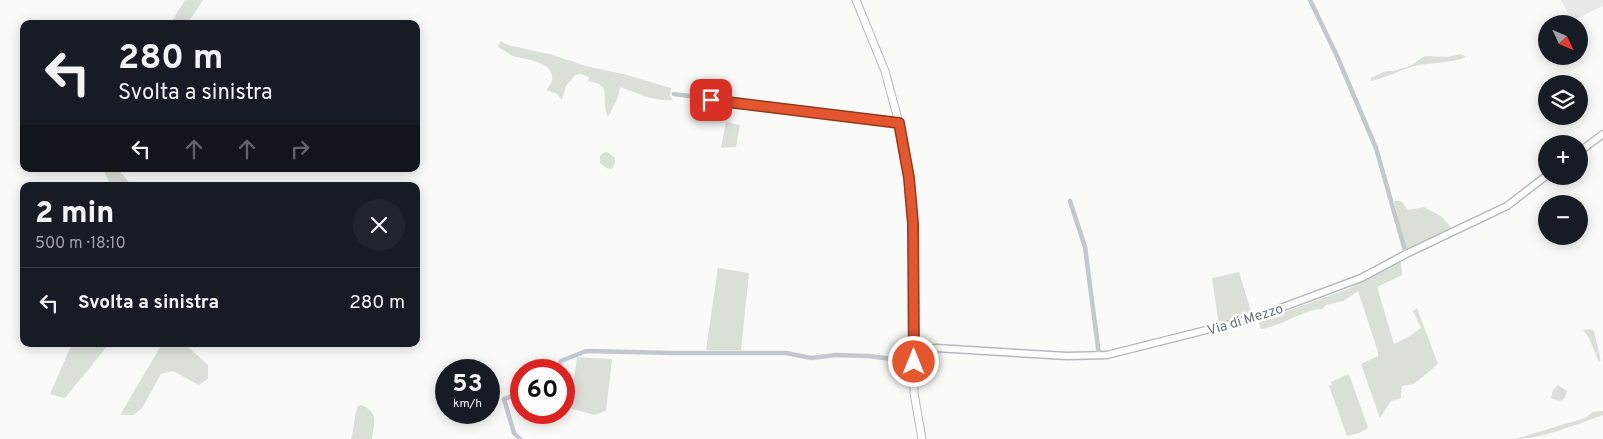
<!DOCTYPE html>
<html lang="it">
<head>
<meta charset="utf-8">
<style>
	body { margin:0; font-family:Overpass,sans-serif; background:#20242c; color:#f1f3f6; height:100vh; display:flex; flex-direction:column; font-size:19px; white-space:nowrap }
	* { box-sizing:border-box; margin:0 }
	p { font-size:16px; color:#9ea1a6 }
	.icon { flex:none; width:28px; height:28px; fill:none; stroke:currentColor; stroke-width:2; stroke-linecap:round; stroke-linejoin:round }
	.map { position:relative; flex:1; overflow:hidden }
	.sheet { position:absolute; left:20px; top:182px; width:400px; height:165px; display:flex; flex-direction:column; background:#171b24; border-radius:10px; box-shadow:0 2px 12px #0003 }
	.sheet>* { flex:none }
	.guide { position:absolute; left:20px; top:20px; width:400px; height:152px; border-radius:10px; box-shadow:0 2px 12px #0003; background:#171b24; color:#f1f3f6; overflow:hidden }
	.needle { width:32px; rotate:134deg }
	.fabs { position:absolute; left:1538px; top:15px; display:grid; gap:10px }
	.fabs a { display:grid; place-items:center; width:50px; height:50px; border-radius:50%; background:#171b24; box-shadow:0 2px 12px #0003; font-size:25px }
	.speed { position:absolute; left:435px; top:359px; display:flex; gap:10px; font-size:25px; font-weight:700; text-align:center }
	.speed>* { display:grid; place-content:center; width:65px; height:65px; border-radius:50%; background:#171b24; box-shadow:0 2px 12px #0003; line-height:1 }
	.speed small { font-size:12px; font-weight:400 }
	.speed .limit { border:8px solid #d22; background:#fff; color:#111 }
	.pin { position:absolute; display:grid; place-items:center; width:42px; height:42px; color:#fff; margin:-21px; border-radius:10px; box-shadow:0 2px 8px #0006 }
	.me { position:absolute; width:55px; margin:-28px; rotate:0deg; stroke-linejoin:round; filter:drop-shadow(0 0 4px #0008) }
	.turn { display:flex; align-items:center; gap:18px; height:105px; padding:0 15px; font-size:22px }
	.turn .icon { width:65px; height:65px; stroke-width:2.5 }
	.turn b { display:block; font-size:35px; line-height:42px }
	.lanes { display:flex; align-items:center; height:48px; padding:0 15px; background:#0003; justify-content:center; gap:25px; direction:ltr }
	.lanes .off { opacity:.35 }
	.round { display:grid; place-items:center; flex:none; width:52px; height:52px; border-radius:26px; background:#20242c }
	.overview { display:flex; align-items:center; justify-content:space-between; height:85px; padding:0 15px }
	h1 { font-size:30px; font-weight:800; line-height:38px }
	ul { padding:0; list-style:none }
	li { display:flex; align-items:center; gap:15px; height:70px; padding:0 15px; border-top:1px solid #363941 }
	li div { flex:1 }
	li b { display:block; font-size:19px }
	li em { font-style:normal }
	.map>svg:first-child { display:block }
	.built { fill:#e8e9e9 }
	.green { fill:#dadfd7 }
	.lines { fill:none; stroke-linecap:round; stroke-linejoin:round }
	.secondary-casing { stroke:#b3babf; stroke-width:9 }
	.primary-casing { stroke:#b5babe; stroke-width:9 }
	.street { stroke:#c3c8cc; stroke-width:4.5 }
	.secondary { stroke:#fff; stroke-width:6 }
	.primary { stroke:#fff; stroke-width:7 }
	.route-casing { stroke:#94391e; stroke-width:12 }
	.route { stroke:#e4572e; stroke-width:9 }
	.labels { text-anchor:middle; stroke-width:5; stroke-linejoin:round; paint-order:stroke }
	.street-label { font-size:14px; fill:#657683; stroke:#fff }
</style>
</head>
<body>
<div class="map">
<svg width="1603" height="439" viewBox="0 0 1603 439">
	<rect width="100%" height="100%" fill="#fafaf8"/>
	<!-- built -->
	<polygon class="built" points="1561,0 1603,0 1603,6 1572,21"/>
	<!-- green -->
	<g class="green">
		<polygon points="185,0 203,0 187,24 175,24 172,21"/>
		<path d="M 500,41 L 508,45 L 553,55 L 586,66 L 623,74 L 671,88 L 670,96 L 673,100 C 654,102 638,93 620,87 L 618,97 L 608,117 C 599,99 615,85 588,81 L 589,77 L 581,74 L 575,75 L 566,86 L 562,100 L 557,94 L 547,90 C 548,87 552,83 552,80 C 556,63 526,59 516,57 C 509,55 504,50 498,47 Z"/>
		<path d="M 1461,54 L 1466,57 C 1450,64 1432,62 1415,66 C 1400,70 1386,78 1370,81 L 1371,78 L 1386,71 L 1393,71 L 1410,66 L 1425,56 L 1448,57 Z"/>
		<polygon points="726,122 740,125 736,147 721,148"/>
		<polygon points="607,152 615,158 615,163 612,169 606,168 600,163 600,156 603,153"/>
		<polygon points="103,169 118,169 132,186 111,186"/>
		<polygon points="1394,201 1401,201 1408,210 1424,207 1442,217 1454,231 1407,253"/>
		<path d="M 1401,261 L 1402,275 L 1377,287 L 1394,344 L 1410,336 L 1421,328 L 1413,311 L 1417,308 L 1438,364 L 1414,384 L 1402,386 L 1401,398 L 1391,401 L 1380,418 L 1361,364 L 1378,356 L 1378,352 L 1358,291 L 1343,301 L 1326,305 L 1323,309 C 1303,309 1283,326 1261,329 L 1258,322 L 1348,289 Z"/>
		<polygon points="718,268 749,273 741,350 706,350"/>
		<polygon points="1239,272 1253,318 1219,326 1212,278"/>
		<polygon points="1590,329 1594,331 1601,361 1599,362 1588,336 1583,330"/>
		<polygon points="72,344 109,344 65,398 50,394"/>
		<polygon points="162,344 185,344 208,365 208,379 199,385 173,371 161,374 142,408 134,415 120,415"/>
		<polygon points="577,357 612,359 606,411 594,415 570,408"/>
		<polygon points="1349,374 1368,428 1359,433 1347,436 1329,386 1332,385 1331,382"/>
		<polygon points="1558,385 1567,391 1564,399 1560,401 1551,398 1553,390"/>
		<path d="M 361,405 C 380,413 374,423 372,439 L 351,439 C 355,428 353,417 358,406 Z"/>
		<path d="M 1603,411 L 1603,415 C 1577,424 1543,439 1515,439 L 1585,418 L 1593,412 Z"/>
	</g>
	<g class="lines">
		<defs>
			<g id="secondary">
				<polyline points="1579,152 1603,134"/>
				<polyline points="914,350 936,348 1067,356 1107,355 1254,318 1361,278 1406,254 1507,206 1546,176"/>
			</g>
			<polyline id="primary" points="856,0 885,71 899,123 909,178 913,224 914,393 922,439"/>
		</defs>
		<!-- secondary casing -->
		<use href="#secondary" class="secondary-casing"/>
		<!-- primary casing -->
		<use href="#primary" class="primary-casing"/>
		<!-- street -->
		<g class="street">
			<polyline points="1310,0 1337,56 1376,148 1406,254"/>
			<polyline points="674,94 899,123"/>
			<polyline points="1070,201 1085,247 1099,355"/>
			<polyline points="557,370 561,361 586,351 673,353 786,353 811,358 836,355 869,356 914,362"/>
			<polyline points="520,439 514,433 504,399 512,396 521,395"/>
		</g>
		<!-- secondary -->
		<use href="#secondary" class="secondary"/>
		<!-- primary -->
		<use href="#primary" class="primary"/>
	</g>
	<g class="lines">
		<defs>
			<polyline id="route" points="711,100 899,123 909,178 913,224 914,362"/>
		</defs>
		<!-- route casing -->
		<use href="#route" class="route-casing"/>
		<!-- route -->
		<use href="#route" class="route"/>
	</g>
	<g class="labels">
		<!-- street labels -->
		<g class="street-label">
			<text transform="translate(1245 319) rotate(-17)" y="5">Via di Mezzo</text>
		</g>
	</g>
</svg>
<div class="fabs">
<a><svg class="needle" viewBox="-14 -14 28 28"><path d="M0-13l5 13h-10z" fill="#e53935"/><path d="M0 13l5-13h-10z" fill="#9ea1a6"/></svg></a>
<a><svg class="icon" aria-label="layers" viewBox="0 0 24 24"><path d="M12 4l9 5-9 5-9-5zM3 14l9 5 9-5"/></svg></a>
<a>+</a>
<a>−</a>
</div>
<div class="speed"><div>53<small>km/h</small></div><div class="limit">60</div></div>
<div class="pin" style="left:711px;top:100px;background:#d93025"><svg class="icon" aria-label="arrive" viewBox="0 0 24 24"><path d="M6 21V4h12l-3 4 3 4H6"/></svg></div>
<svg class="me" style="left:914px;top:362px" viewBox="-20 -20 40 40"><circle r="17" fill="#e4572e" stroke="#fff" stroke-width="3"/><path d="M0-11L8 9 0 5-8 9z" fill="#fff"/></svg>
<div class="guide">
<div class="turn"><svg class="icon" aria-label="left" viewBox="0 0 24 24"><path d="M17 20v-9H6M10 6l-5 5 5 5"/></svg><div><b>280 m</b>Svolta a sinistra</div></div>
<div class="lanes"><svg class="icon" aria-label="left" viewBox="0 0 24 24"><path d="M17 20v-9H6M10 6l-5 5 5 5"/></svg><svg class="icon off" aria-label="ahead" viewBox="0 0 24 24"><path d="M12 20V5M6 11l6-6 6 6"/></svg><svg class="icon off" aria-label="ahead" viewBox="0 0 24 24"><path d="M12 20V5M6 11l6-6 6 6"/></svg><svg class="icon off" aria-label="right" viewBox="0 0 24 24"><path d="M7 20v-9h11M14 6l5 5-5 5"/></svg></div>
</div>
<section class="sheet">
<div class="overview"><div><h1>2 min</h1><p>500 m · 18:10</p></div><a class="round"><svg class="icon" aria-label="close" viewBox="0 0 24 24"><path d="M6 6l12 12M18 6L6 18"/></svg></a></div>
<ul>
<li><svg class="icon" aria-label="left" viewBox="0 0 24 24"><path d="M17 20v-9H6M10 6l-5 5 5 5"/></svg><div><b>Svolta a sinistra</b></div><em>280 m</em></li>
</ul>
</section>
</div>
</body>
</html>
